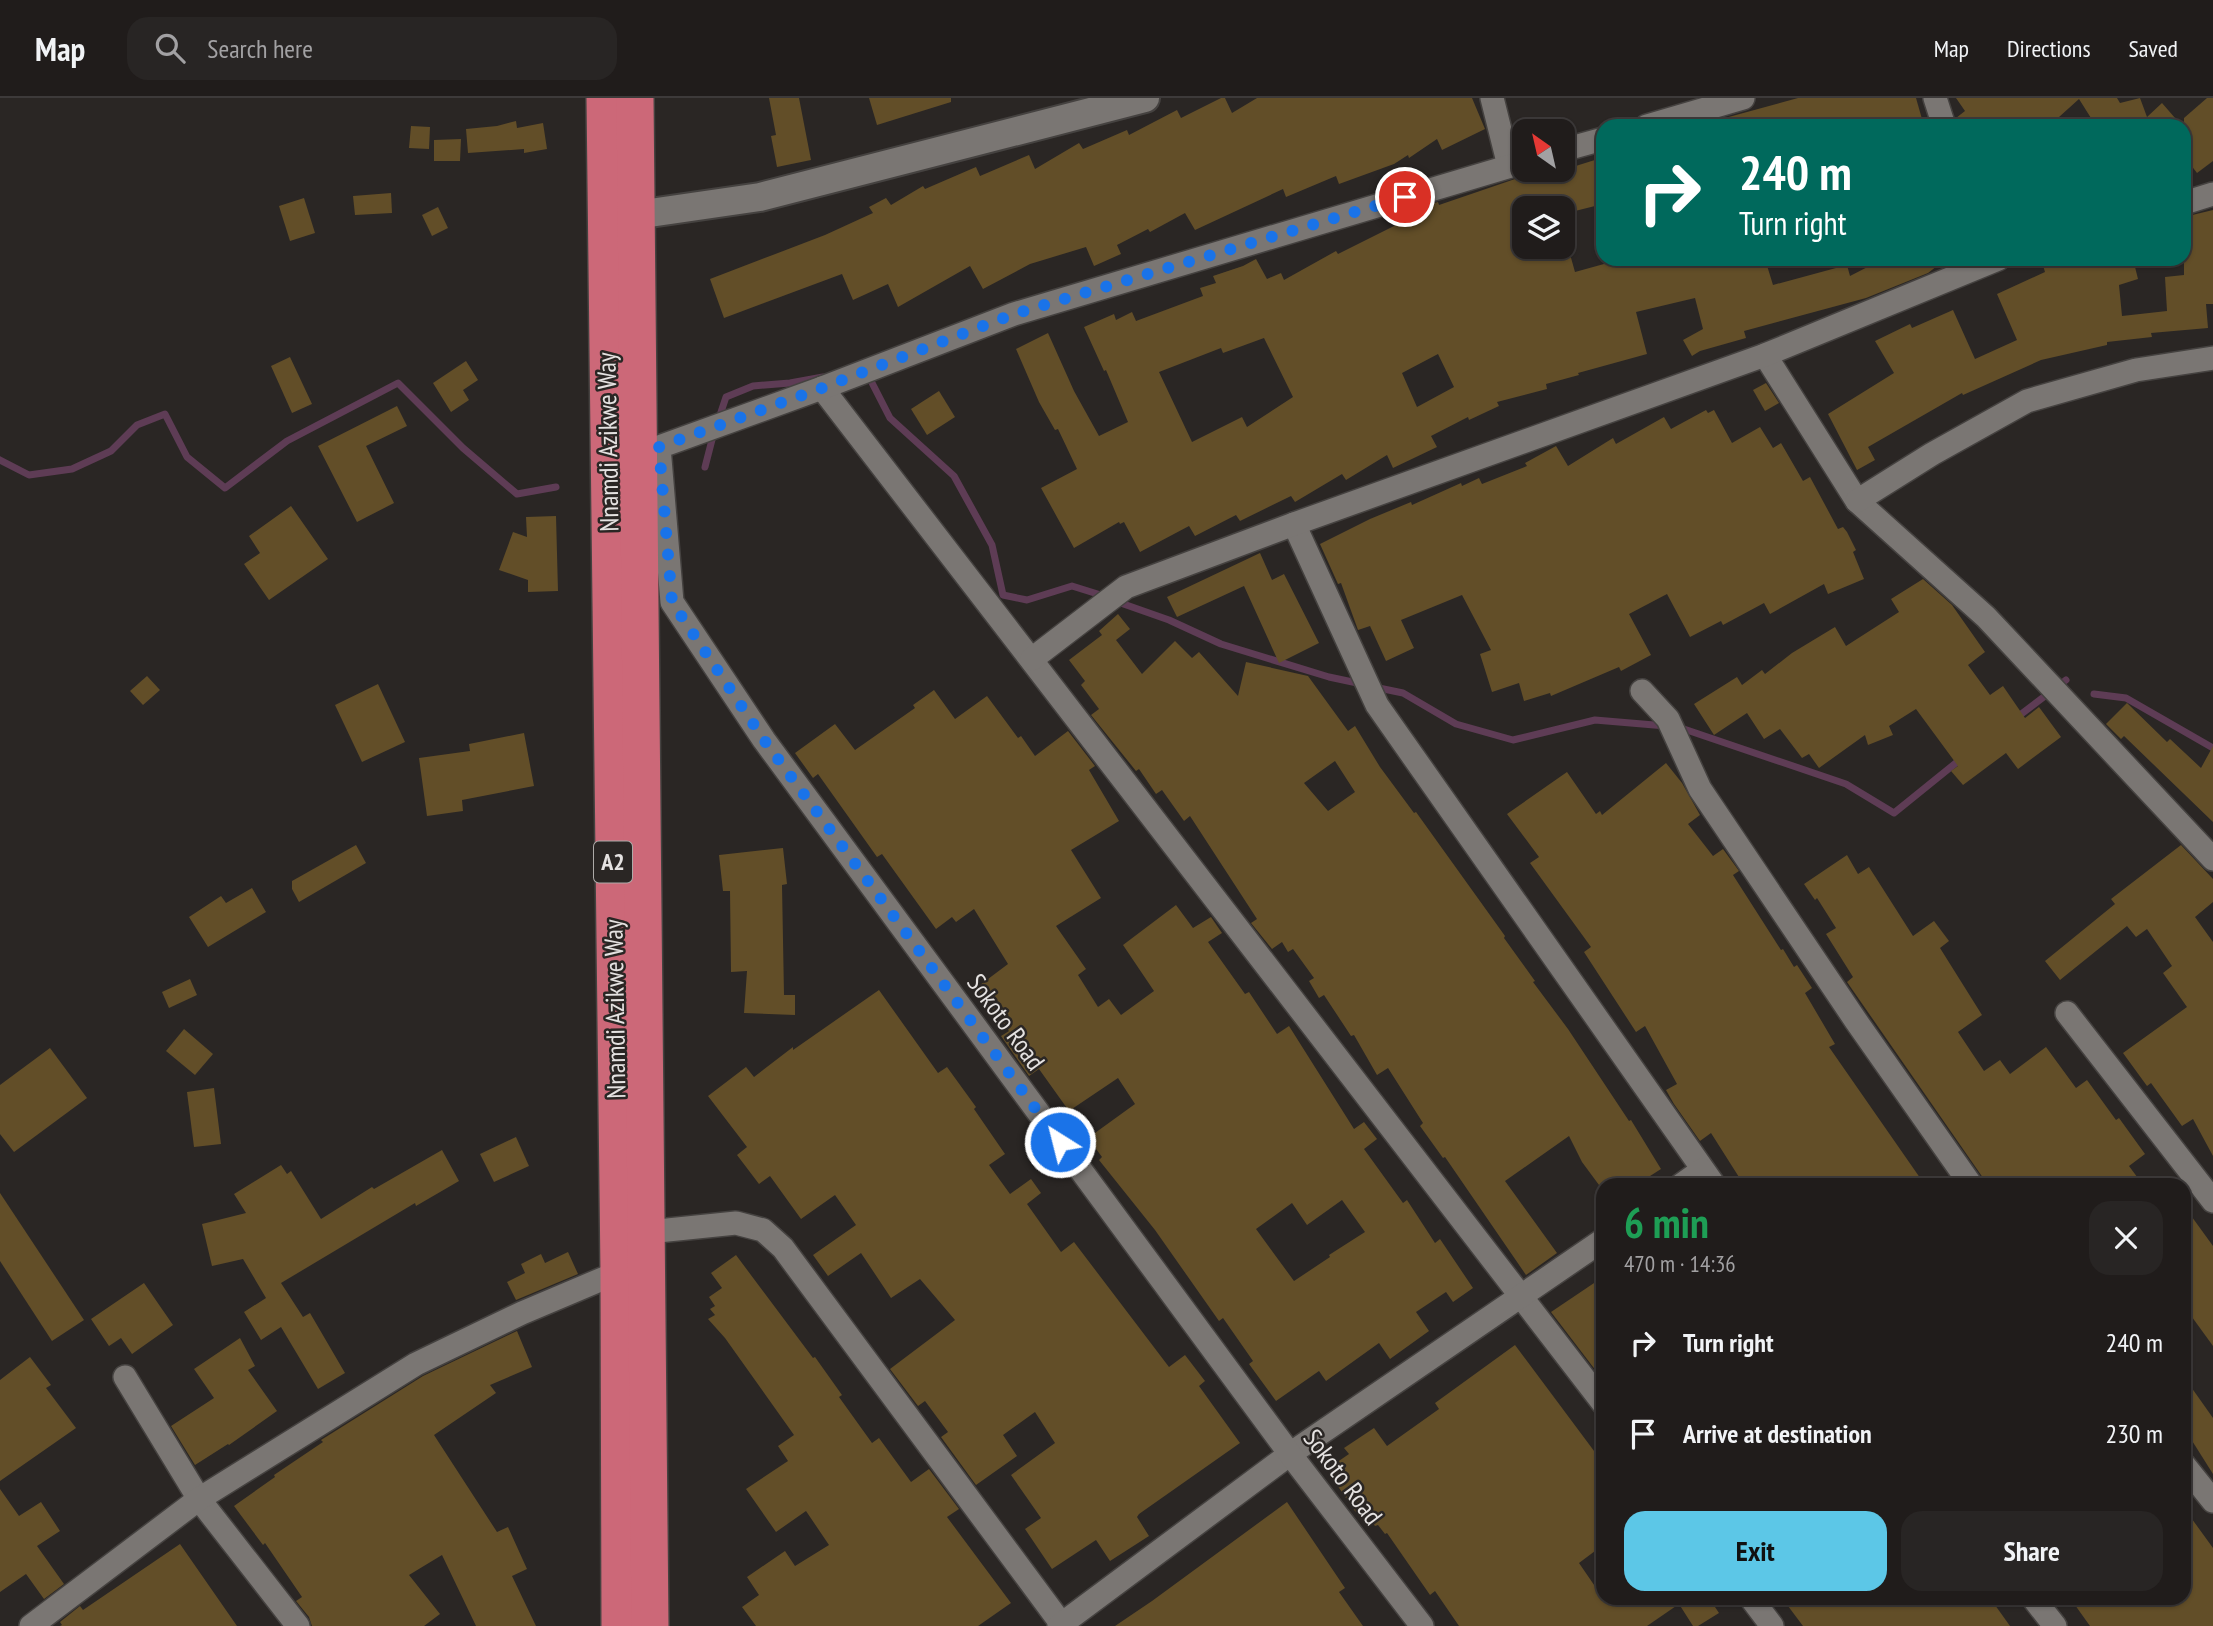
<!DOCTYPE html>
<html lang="en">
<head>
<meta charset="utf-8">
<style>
	body { margin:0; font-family:"PT Sans Narrow",sans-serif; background:#282524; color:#f1f3f6; height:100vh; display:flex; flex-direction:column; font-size:26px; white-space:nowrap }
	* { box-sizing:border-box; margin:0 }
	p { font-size:23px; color:#a2a1a3 }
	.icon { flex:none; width:38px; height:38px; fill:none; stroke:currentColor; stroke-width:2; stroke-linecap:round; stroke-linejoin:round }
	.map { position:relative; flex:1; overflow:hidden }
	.panel { position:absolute; left:1596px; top:1080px; width:595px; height:427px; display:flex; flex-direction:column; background:#201c1b; border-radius:21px; box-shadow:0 2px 5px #0004,0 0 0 2px #3d3a3a }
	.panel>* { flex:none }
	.guide { position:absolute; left:1596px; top:21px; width:595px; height:147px; border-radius:21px; box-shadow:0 2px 5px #0004,0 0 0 2px #3d3a3a; background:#00695c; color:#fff; overflow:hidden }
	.needle { width:46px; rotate:326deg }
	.controls { position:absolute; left:1512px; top:21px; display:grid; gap:14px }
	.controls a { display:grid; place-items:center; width:63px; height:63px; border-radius:14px; background:#201c1b; box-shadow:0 2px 5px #0004,0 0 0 2px #3d3a3a; font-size:35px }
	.pin { position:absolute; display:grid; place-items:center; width:60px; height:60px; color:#fff; margin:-30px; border:4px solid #fff; border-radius:50%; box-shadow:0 2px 7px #0007 }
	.me { position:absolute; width:77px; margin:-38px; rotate:324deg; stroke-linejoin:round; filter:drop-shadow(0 0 5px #0008) }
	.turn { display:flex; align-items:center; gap:24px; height:147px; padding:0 28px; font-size:32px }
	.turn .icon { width:91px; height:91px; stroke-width:2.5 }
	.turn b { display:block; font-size:49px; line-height:60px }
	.round { display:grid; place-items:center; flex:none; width:74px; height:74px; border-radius:21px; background:#282524 }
	.headline { display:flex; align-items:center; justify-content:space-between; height:119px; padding:0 28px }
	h1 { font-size:42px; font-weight:800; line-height:52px; color:#1e9e55 }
	.cta { display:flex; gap:14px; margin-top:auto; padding:14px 28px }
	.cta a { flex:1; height:80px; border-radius:21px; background:#5cc7e7; color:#111; font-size:28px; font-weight:800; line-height:80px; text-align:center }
	.cta a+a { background:#282524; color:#f1f3f6 }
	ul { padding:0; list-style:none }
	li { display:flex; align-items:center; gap:21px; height:91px; padding:0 28px }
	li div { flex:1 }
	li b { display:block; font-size:26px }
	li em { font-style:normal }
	header { display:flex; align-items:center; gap:42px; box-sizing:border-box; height:98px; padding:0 35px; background:#201c1b; border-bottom:2px solid #3d3a3a }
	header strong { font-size:33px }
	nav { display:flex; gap:38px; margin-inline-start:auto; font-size:24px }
	.search { width:490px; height:63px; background:#282524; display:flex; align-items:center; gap:18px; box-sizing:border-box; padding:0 24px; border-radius:21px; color:#a2a1a3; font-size:26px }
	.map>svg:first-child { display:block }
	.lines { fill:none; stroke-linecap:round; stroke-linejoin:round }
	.stream { stroke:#5e3c55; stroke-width:7 }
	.building { fill:#624e28; fill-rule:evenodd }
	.minor-casing { stroke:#454240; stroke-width:26 }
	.tertiary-casing { stroke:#454240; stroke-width:32 }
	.trunk-casing { stroke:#454240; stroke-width:40 }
	.minor { stroke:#7a7673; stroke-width:23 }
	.tertiary { stroke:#7a7673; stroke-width:28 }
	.trunk { stroke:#cc6878; stroke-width:37 }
	.route { stroke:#1a73e8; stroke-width:12; stroke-dasharray:0 21.6 }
	.labels { text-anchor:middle; stroke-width:5; stroke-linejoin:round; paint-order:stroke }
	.shield { fill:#2a2624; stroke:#adaaa8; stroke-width:2 }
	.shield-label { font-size:24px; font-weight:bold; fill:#e5e2e1 }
	.street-label { font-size:26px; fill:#e5e2e1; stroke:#2a2624 }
</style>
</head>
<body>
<header>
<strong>Map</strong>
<div class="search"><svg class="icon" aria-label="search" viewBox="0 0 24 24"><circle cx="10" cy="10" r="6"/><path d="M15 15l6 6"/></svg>Search here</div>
<nav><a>Map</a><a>Directions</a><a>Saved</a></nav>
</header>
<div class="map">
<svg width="2213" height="1528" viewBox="0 0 2213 1528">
	<rect width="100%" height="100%" fill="#2a2624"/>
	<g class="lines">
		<!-- stream -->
		<g class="stream">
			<polyline points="868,277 890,320 954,378 992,447 1003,497 1027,502 1072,488 1104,498"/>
			<polyline points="718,323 726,299 753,288 790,285 823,279"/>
			<polyline points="0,362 29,377 72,371 111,353 137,327 165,316 187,359 225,390 287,343 398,285 463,350 517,396 556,389"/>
			<polyline points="705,369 714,334"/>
			<polyline points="1115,503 1169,522 1221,546 1329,579 1362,586"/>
			<polyline points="1374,589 1403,595 1456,626 1513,642 1595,622 1666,628"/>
			<polyline points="2094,596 2126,600 2213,650"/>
			<polyline points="2016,620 2066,582"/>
			<polyline points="1678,629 1846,686 1894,715 1962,660"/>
		</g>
	</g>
	<!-- building -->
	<g class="building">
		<polygon points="769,0 799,0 811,62 777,69 771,38 776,37"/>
		<polygon points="869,0 951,0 951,4 877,27"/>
		<polygon points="1221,0 1225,0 1232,15 1257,0 1472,0 1485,31 1442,52 1437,41 1409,60 1408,57 1394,66 1339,86 1336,78 1286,99 1283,91 1195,132 1185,115 1150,134 1148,131 1117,147 1121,156 1094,168 1086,149 1030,166 983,191 970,168 898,209 888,186 853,202 842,176 724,220 710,181 825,137 873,115 869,109 886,100 891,107 923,88 925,91 976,69 980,78 1029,57 1035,71 1079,45 1083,51 1127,32 1129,37 1177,12 1181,20"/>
		<polygon points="1798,0 1916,0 1924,28 1714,28 1714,23"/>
		<polygon points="1956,0 2117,0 2120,5 2140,0 2147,19 2162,5 2182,28 2096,28 2079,1 2049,28 1958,28 1956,20 1965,13"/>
		<polygon points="2207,0 2213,0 2213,63 2197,75 2184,58 2184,20"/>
		<polygon points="516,23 517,30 543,25 547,51 524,55 524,51 468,55 466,31 497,28"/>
		<polygon points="411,28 430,29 429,51 409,50"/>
		<polygon points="461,41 460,63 434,63 434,42"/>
		<path d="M 1598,61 L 1603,81 L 1603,106 L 1563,116 L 1563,110 L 1524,110 L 1524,149 L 1568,149 L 1575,174 L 1622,161 L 1765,161 L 1773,187 L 1847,167 L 1850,178 L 1883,161 L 1946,161 L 1928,175 L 1866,200 L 1744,233 L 1746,240 L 1700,253 L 1692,258 L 1683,242 L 1703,231 L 1695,200 L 1636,214 L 1647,256 L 1578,275 L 1579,277 L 1546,286 L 1547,291 L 1497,304 L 1499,308 L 1469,322 L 1468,319 L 1431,338 L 1437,349 L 1393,370 L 1387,357 L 1346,382 L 1342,376 L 1295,404 L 1291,398 L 1240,423 L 1236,417 L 1195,438 L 1189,428 L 1140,454 L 1124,424 L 1120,426 L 1119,424 L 1074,450 L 1041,390 L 1077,371 L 1058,331 L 1055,332 L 1039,304 L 1016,251 L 1048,235 L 1074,293 L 1099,338 L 1128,324 L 1106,272 L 1104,273 L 1084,229 L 1114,216 L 1116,222 L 1132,214 L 1136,223 L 1203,198 L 1200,190 L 1216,185 L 1213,178 L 1243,168 L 1256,161 L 1267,181 L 1281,175 L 1284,182 L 1336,153 L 1338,156 L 1394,128 L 1431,106 L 1438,104 L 1439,107 L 1530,76 L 1546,72 L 1546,74 L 1563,72 ZM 1264,240 L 1293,299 L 1247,329 L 1242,319 L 1192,344 L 1159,274 L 1221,250 L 1223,255 ZM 1438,256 L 1454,289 L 1417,309 L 1402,275 Z"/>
		<polygon points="391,95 392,115 355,117 353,98"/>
		<polygon points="304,100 315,135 290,143 279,108"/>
		<polygon points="438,109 448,130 432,138 422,117"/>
		<polygon points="2213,112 2213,206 2206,206 2208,230 2151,235 2152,239 2107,244 2107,247 2041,262 1963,297 1962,295 1868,349 1875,362 1857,372 1828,316 1894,275 1875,243 1910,226 1912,230 1953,212 1975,261 2017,242 1997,196 2045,174 2041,161 2133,161 2138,181 2119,187 2122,218 2167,213 2165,179 2184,177 2184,119"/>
		<polygon points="290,259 312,306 292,315 271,268"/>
		<polygon points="466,263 478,282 463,292 469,302 451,314 433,285"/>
		<polygon points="1766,285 1779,305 1765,313 1753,292"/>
		<polygon points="939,293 955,319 927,337 911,311"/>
		<polygon points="397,308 407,328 366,348 394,405 357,424 318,348"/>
		<polygon points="1706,312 1708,315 1714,312 1732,345 1760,329 1773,350 1781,345 1803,383 1810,379 1838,431 1843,429 1847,434 1856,452 1853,454 1864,481 1828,496 1824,486 1770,516 1764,505 1723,527 1721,523 1690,539 1667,496 1629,516 1651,557 1621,573 1619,569 1551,598 1550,595 1524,603 1519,585 1492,594 1480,556 1491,552 1462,497 1401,522 1414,550 1386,563 1370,528 1358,532 1341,485 1338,486 1320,446 1370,421 1411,404 1412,407 1461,385 1462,388 1479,380 1482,386 1527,368 1525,365 1556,348 1568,368 1613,340 1616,346 1664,319 1671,331"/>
		<polygon points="291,408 328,461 269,502 244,466 260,455 249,438"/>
		<polygon points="556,418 558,493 528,494 528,482 499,472 513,434 527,439 526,419"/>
		<polygon points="1260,455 1272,482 1284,476 1319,545 1279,565 1244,488 1177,519 1167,499"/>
		<polygon points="1923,481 1952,507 1985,554 1968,567 1990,597 2003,588 2025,620 2039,609 2061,639 2018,671 2006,655 1963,687 1951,673 1958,668 1916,611 1889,628 1893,637 1868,647 1865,637 1819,670 1809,656 1802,660 1780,631 1764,641 1747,615 1714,637 1694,606 1737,579 1742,587 1762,572 1765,576 1792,555 1835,529 1846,548 1899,514 1891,501"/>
		<path d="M 1118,516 L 1130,531 L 1116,542 L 1142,576 L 1175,543 L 1192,560 L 1199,554 L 1238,598 L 1246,564 L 1308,578 L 1348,633 L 1355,628 L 1380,669 L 1414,715 L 1416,714 L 1505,838 L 1504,840 L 1535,883 L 1533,884 L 1568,931 L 1629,1023 L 1631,1022 L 1661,1071 L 1636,1087 L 1599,1087 L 1582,1064 L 1569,1038 L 1505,1083 L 1557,1155 L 1526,1177 L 1445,1059 L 1443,1060 L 1420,1028 L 1423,1025 L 1388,970 L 1377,977 L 1354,937 L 1351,938 L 1324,897 L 1319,900 L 1309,883 L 1314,880 L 1293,851 L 1288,854 L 1282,844 L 1272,851 L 1251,825 L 1257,821 L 1190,718 L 1184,723 L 1162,692 L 1156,696 L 1139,671 L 1136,673 L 1091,617 L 1099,611 L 1081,587 L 1085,583 L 1069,562 L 1102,537 L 1099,533 ZM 1335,663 L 1355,694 L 1328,713 L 1304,685 Z"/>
		<polygon points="147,578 160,592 143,607 130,593"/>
		<polygon points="378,586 405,644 362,664 335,607"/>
		<path d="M 934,592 L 955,621 L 987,598 L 1018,640 L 1021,638 L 1035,658 L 1068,633 L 1095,668 L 1089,672 L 1119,723 L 1071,752 L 1101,800 L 1056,828 L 1086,871 L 1078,877 L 1098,909 L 1109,901 L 1121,917 L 1154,893 L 1123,847 L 1176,807 L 1193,830 L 1211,819 L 1222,835 L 1208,844 L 1245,896 L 1249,894 L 1277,936 L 1289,928 L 1354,1031 L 1364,1024 L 1377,1041 L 1364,1051 L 1403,1105 L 1407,1102 L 1435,1145 L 1440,1141 L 1473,1190 L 1453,1204 L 1446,1194 L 1416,1214 L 1429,1233 L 1390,1261 L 1379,1245 L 1326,1283 L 1319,1273 L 1276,1303 L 1249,1266 L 1253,1263 L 1223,1220 L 1219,1223 L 1155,1132 L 1099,1062 L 1102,1059 L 1088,1040 L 1135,1006 L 1118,980 L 1069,1013 L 1039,971 L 1029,978 L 1001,938 L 1009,933 L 976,890 L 1008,866 L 974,811 L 956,824 L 952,819 L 936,831 L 882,756 L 877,759 L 818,676 L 813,680 L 795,655 L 835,626 L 855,652 L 915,610 L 913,607 ZM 1342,1102 L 1365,1134 L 1329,1157 L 1330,1159 L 1294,1183 L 1256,1131 L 1292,1105 L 1307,1127 Z"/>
		<polygon points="2127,605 2167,644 2170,641 2201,670 2213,648 2213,724 2124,638 2121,641 2106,626"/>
		<polygon points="524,635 534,688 462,702 463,713 427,718 419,660 470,653 469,646"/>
		<polygon points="1666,665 1682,685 1700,717 1688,726 1713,758 1723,751 1739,773 1733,777 1781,852 1783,851 1794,869 1797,867 1812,890 1805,895 1835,946 1829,949 1925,1087 1744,1087 1711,1035 1700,1043 1674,1006 1666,992 1677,986 1645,928 1636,934 1584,854 1591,849 1530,765 1539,759 1507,716 1567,674 1596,716 1600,713 1602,717"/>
		<polygon points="356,747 366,765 299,804 292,791 292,783"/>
		<polygon points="2181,747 2213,781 2213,804 2195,819 2213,844 2213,1058 2193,1021 2182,1028 2151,985 2147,988 2123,955 2187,909 2163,875 2172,868 2147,831 2136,839 2127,828 2060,882 2045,863 2115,806 2111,801"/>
		<polygon points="783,750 787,786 782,787 784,897 795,897 795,917 744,915 747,873 731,874 730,793 723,793 719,757"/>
		<polygon points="1847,757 1858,776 1869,769 1913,838 1934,823 1949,843 1940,850 1982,917 1958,934 1984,973 2000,962 2010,976 2046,949 2076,990 2087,982 2116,1022 2119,1020 2145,1056 2129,1068 2143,1087 1988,1087 1847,884 1853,879 1826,836 1836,830 1817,800 1815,802 1804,786"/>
		<polygon points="252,790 266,814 208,849 189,819 221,798 226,805"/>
		<polygon points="190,881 197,897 169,910 162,894"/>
		<polygon points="879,892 938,975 947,969 976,1009 974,1011 1005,1056 989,1067 1010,1096 1031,1081 1041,1095 1027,1106 1061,1154 1074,1144 1169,1269 1185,1257 1205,1283 1199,1288 1240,1345 1139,1416 1137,1419 1149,1438 1110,1463 1096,1442 1052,1471 1025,1431 1041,1420 1011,1377 1055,1345 1035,1314 1003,1337 1017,1358 976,1387 941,1339 948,1334 925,1303 918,1308 890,1271 955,1222 920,1181 891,1200 861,1155 828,1178 813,1157 856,1127 835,1097 801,1121 770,1078 759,1086 737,1057 747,1049 708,998 746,969 754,979 793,949 793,952"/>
		<polygon points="184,931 213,956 195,977 166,953"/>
		<polygon points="50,950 87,1000 14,1054 0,1036 0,987"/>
		<polygon points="214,990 221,1046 194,1049 187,994"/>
		<polygon points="516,1039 529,1068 494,1084 480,1056"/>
		<polygon points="442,1052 459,1083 416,1108 415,1105 281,1185 303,1219 310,1215 345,1275 318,1291 281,1229 261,1242 244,1214 266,1200 243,1161 212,1168 202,1126 246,1115 234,1096 281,1067 287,1076 291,1073 321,1121 372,1089 374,1091"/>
		<polygon points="0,1095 84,1222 52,1243 0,1163"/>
		<polygon points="2184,1108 2213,1148 2213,1248 2184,1208"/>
		<polygon points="568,1154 578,1176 516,1202 507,1184 525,1175 521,1166 541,1156 545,1165"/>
		<polygon points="736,1157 813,1260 815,1259 842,1297 839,1299 872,1345 879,1340 911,1384 929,1371 959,1411 947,1419 1011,1505 978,1528 756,1528 742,1509 759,1497 747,1479 785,1453 795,1468 829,1447 806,1413 776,1434 746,1391 788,1363 778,1348 794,1337 725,1240 708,1221 715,1217 710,1211 715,1208 709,1199 722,1190 711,1175"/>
		<polygon points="1603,1179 1603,1282 1551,1214"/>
		<polygon points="144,1185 173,1227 132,1256 121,1240 109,1248 91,1221"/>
		<polygon points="517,1233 532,1269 490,1287 496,1295 434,1337 497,1434 508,1429 527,1471 512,1478 536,1528 476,1528 442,1457 409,1477 440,1516 424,1528 312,1528 309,1519 296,1503 302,1499 265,1445 263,1447 234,1408 275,1379 274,1377 323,1344 321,1342 423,1278"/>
		<polygon points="240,1240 255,1268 248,1272 277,1313 229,1347 228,1346 195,1367 171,1328 214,1300 194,1271"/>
		<polygon points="1515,1247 1603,1365 1603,1447 1579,1465 1603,1500 1709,1500 1719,1515 1698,1528 1693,1528 1679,1506 1647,1528 1459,1528 1435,1493 1430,1497 1387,1435 1385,1436 1378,1427 1375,1428 1363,1412 1357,1416 1337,1387 1344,1382 1333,1367 1349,1356 1344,1350 1374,1330 1387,1348 1439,1311 1435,1305"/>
		<polygon points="30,1259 51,1287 46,1290 76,1330 0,1383 0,1282"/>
		<polygon points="2184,1279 2213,1320 2213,1376 2184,1330"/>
		<polygon points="0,1391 19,1418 41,1404 60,1433 37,1448 64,1486 44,1501 26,1476 0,1494"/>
		<polygon points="1287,1404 1345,1490 1339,1494 1363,1528 1115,1528 1152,1503"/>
		<polygon points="2184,1410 2213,1450 2213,1528 2090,1528 2070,1500 2184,1500"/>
		<polygon points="180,1446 237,1528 60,1528 62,1527 60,1524 80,1508 83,1512"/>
		<polygon points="1782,1500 1990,1500 2010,1528 1803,1528"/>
	</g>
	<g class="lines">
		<defs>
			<g id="minor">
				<polyline points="1492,0 1509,68"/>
				<polyline points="1935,0 1944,28"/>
				<polyline points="1647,28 1743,0"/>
				<polyline points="1563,52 1603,41"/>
				<polyline points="2184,105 2213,96"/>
				<polyline points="1765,257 1857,403 1986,519 2213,761"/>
				<polyline points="822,290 1603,1305"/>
				<polyline points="1857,403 1932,356 2027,303 2136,272 2213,260"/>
				<polyline points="1294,426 1377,607 1714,1087"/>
				<polyline points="1032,561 1126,489 1294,426 1765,257 1998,161"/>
				<polyline points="1642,593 1668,621 1700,691 1856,923 1971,1087"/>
				<polyline points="2067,915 2213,1103"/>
				<polyline points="1681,1087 1702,1072"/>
				<polyline points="648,1134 736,1125 763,1132 783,1150 1063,1528"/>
				<polyline points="125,1279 199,1401 298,1528"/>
				<polyline points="2184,1367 2213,1403"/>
				<polyline points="1751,1500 1772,1528"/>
				<polyline points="2033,1500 2055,1528"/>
				<polyline points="31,1528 199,1401 416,1266 522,1215 619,1174"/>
				<polyline points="1059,1528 1290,1356 1603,1142"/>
				<polyline points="1422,1528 1290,1356 764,642 672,504 659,349 822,290 1014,216 1524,64"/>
			</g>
			<polyline id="tertiary" points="619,117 636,117 760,99 1145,0"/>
			<g id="trunk">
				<polyline points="605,0 619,1174 620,1528"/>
				<polyline points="635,0 650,1528"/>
			</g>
		</defs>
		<!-- minor casing -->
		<use href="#minor" class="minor-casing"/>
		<!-- tertiary casing -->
		<use href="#tertiary" class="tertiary-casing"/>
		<!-- trunk casing -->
		<use href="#trunk" class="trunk-casing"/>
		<!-- minor -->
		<use href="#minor" class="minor"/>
		<!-- tertiary -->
		<use href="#tertiary" class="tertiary"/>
		<!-- trunk -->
		<use href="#trunk" class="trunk"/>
	</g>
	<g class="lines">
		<!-- route -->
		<polyline class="route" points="1060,1044 764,642 672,504 659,349 822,290 1014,216 1405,99"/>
	</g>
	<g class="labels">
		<!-- shield labels -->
		<rect class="shield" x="594" y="743.5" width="38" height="41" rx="5"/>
		<g class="shield-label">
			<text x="613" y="772">A2</text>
		</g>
		<!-- street labels -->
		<g class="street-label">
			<text transform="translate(608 344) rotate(-91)" y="9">Nnamdi Azikwe Way</text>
			<text transform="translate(615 911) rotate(-91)" y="9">Nnamdi Azikwe Way</text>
			<text transform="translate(1006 924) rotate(54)" y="9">Sokoto Road</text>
			<text transform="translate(1343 1379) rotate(53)" y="9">Sokoto Road</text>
		</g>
	</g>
</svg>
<div class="controls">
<a><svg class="needle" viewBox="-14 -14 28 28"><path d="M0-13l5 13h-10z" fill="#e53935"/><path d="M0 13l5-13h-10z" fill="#a2a1a3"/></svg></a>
<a><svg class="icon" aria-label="layers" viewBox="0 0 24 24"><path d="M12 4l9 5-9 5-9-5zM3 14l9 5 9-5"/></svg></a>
</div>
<div class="pin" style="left:1405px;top:99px;background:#d93025"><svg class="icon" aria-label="arrive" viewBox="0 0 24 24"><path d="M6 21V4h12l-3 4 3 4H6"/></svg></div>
<svg class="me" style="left:1060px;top:1044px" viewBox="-20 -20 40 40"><circle r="17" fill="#1a73e8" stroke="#fff" stroke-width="3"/><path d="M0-11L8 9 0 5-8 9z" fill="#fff"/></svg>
<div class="guide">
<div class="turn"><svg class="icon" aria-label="right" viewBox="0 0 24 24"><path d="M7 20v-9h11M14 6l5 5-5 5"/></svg><div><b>240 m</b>Turn right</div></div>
</div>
<section class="panel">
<div class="headline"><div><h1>6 min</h1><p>470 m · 14:36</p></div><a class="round"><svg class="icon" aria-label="close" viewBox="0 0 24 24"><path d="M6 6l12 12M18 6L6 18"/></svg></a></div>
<ul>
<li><svg class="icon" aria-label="right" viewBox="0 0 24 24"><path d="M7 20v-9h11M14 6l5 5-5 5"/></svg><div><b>Turn right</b></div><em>240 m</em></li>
<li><svg class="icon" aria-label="arrive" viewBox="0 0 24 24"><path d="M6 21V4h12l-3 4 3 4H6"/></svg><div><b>Arrive at destination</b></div><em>230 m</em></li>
</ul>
<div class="cta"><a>Exit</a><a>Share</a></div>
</section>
</div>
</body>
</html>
